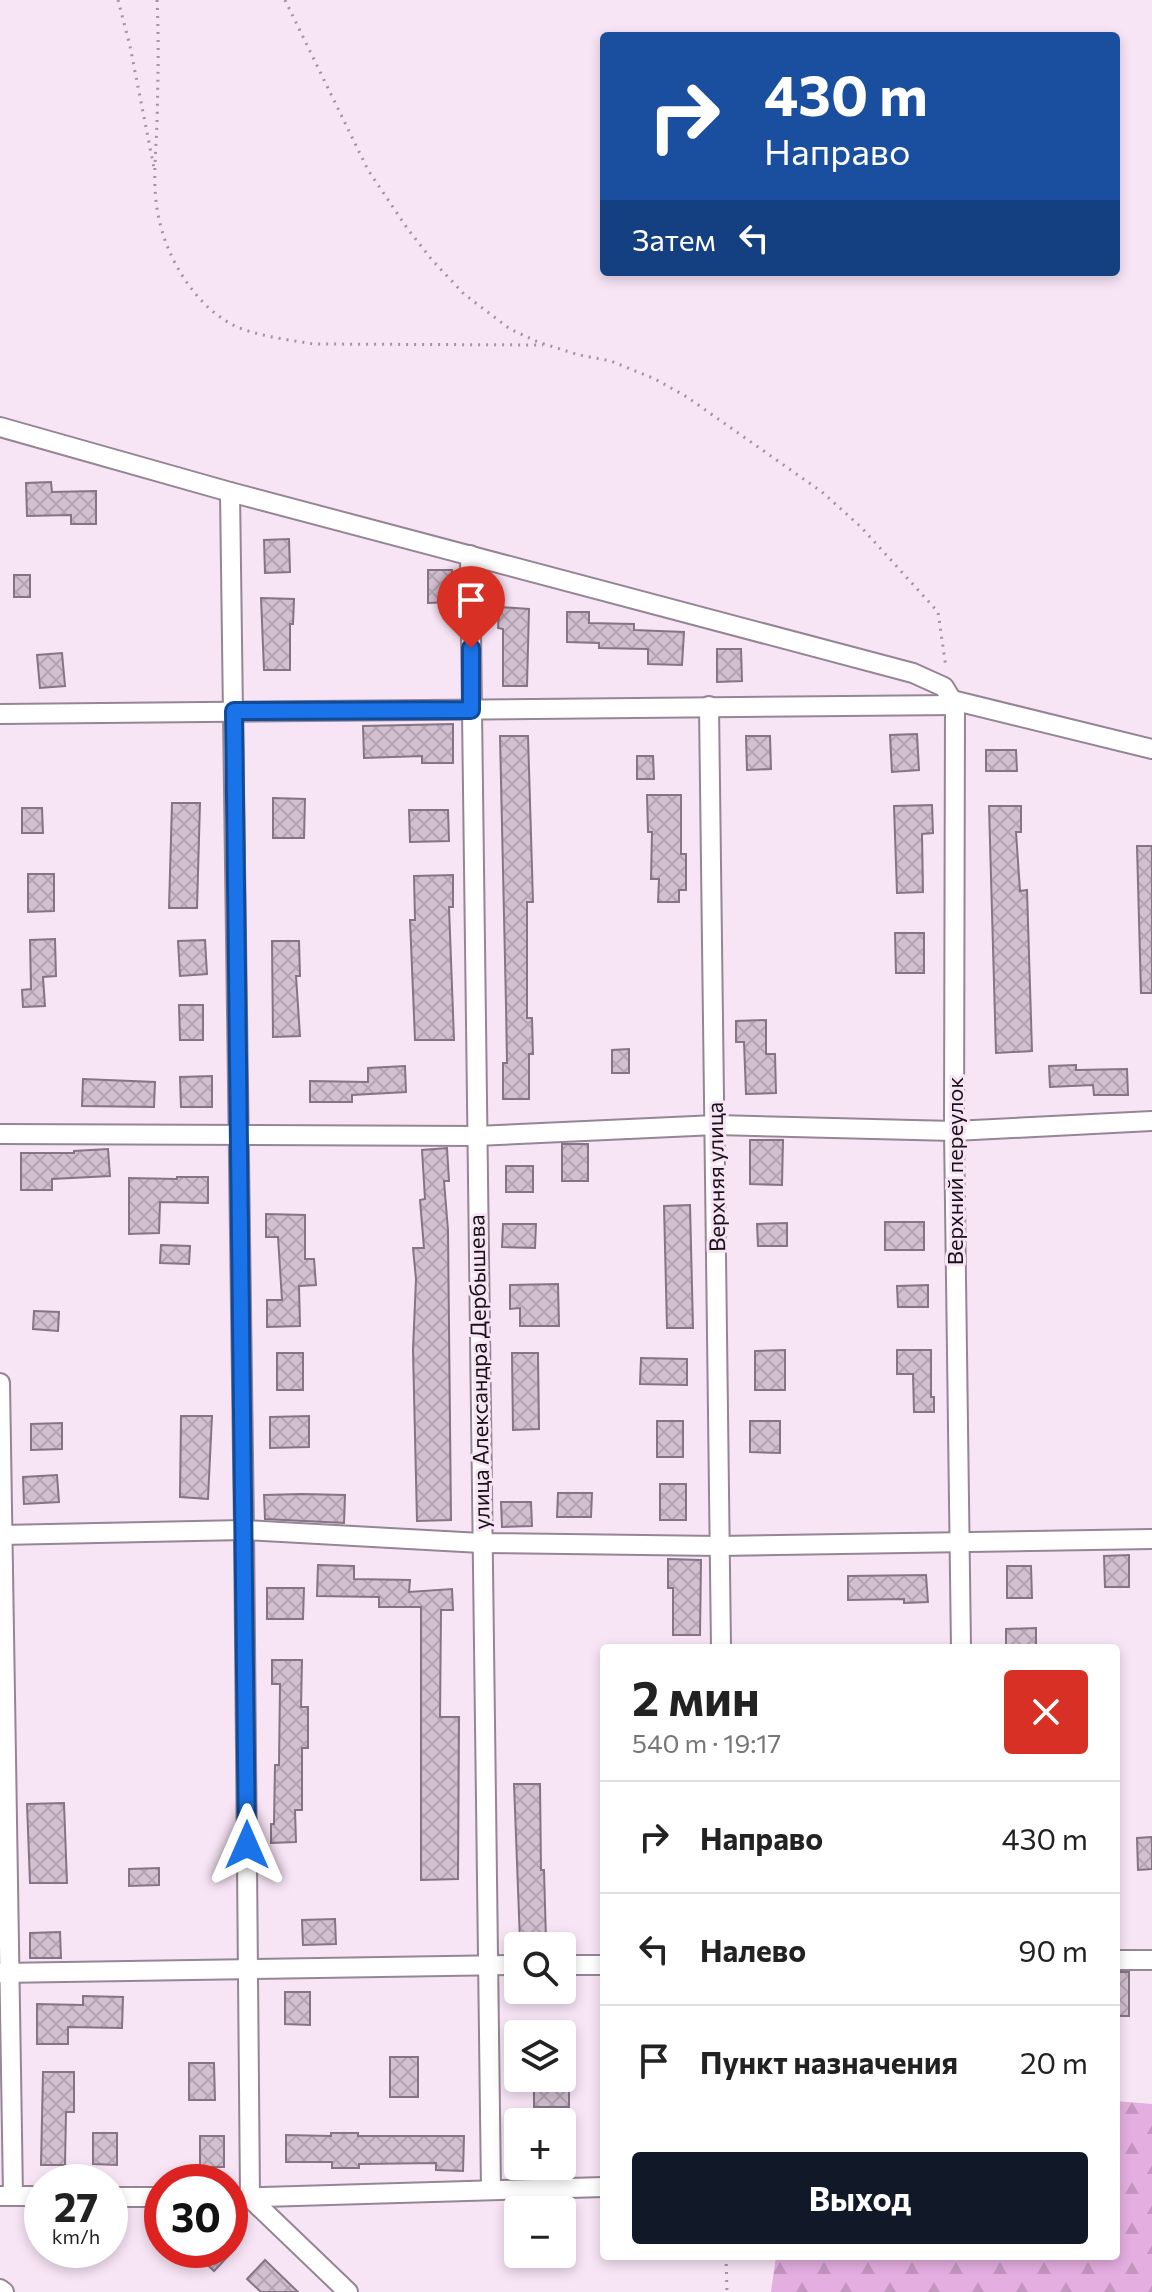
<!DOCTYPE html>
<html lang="ru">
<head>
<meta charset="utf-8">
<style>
	body { margin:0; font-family:Commissioner,sans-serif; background:#f6f6f6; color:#222; height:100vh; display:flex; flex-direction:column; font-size:30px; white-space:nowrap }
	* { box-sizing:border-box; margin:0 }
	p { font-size:26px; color:#767676 }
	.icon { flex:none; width:44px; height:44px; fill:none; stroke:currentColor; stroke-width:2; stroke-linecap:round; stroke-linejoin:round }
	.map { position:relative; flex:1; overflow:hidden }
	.details { position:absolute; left:600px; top:1644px; width:520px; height:616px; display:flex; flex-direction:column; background:#fff; border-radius:8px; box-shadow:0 4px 12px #0003 }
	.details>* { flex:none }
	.banner { position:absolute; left:600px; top:32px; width:520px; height:244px; border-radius:8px; box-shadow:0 4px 12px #0003; background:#1a4fa0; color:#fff; overflow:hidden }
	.fabs { position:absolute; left:504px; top:1932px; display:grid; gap:16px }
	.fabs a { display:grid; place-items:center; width:72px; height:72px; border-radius:8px; background:#fff; box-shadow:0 4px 12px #0003; font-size:40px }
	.speed { position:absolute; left:24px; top:2164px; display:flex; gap:16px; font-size:40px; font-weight:700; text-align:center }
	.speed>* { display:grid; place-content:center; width:104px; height:104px; border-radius:50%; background:#fff; box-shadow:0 4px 12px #0003; line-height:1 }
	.speed small { font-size:20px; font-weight:400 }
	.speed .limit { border:12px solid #d22; background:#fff; color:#111 }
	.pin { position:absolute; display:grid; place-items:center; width:68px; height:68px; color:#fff; margin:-82px -34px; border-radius:50% 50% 50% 0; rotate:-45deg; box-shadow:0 0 8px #0007 }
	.pin .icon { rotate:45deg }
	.me { position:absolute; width:88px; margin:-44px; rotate:0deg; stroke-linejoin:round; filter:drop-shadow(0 0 6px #0008) }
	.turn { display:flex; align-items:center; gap:28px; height:168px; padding:0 32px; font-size:36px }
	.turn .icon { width:104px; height:104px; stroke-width:2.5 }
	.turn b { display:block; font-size:56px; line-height:68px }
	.then { display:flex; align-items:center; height:76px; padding:0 32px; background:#0003; gap:16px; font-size:30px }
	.round { display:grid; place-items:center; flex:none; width:84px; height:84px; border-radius:8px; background:#f6f6f6 }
	.head { display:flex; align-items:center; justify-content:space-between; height:136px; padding:0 32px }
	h1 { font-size:48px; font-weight:700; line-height:60px }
	.primary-button { display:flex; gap:16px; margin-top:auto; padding:16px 32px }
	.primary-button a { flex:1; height:92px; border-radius:8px; background:#111827; color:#fff; font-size:32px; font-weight:700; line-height:92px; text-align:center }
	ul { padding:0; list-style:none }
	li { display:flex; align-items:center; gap:24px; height:112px; padding:0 32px; border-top:2px solid #e0e0e0 }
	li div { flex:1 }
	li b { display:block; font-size:30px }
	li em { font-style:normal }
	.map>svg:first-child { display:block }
	.forest { fill:url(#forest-firs) }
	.building { fill:url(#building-cross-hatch); stroke:#857484; stroke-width:2 }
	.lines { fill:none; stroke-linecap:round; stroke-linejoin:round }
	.minor-casing { stroke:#968595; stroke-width:22 }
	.path { stroke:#a294a0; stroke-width:3; stroke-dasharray:2 6; stroke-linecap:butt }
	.minor { stroke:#fff; stroke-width:18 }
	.route-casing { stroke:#114b97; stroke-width:20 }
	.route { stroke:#1a73e8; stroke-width:14 }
	.labels { text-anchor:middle; stroke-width:6; stroke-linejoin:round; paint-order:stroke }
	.street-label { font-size:22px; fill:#181117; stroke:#f7e4f5 }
</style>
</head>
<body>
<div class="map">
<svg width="1152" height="2292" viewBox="0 0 1152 2292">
	<defs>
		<pattern id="forest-firs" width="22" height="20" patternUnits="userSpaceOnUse" patternTransform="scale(2)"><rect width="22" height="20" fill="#e4aee0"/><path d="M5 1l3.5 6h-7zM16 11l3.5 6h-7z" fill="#c395bf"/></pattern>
		<pattern id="building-cross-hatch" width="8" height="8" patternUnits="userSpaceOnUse" patternTransform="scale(2)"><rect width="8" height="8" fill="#d2bfd0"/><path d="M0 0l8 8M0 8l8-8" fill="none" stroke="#b4a3b2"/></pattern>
	</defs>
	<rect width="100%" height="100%" fill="#f7e4f5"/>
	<!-- forest -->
	<polygon class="forest" points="1116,2101 1152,2104 1152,2292 771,2292 776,2256 1116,2256"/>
	<!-- building -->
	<g class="building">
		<polygon points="51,482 52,492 96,491 96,524 71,524 71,515 27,516 26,483"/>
		<polygon points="289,539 290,572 265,573 264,540"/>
		<polygon points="428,570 452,570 453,602 428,603"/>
		<rect x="14" y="575" width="16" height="22"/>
		<polygon points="261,598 294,599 293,624 290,624 290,670 264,670"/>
		<polygon points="499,607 529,609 527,686 503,686 503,629 498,628"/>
		<polygon points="567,612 589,612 589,623 634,624 634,630 684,632 682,665 648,664 648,649 599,648 599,643 567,642"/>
		<polygon points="717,649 741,649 742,681 717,682"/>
		<polygon points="62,653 65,686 40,688 37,655"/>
		<polygon points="453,724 453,763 422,763 422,756 364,758 363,726"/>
		<polygon points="917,734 919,770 892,772 890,735"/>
		<polygon points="500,736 528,736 533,902 527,902 527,1018 532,1018 533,1054 529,1054 529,1099 503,1099 503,1063 507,1063 506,1005"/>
		<polygon points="746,736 770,736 771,769 747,770"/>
		<polygon points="986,750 1016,750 1017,771 986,771"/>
		<polygon points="637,756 653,756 654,779 637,779"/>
		<polygon points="647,795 681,795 681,854 686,854 686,890 679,890 679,902 658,902 659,879 651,879 652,832 648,832"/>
		<polygon points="273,798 305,799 304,838 273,838"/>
		<polygon points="172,803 200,803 197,908 169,908"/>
		<polygon points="932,805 933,833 922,834 923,892 897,893 894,806"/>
		<polygon points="989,806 1021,806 1021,832 1016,832 1020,891 1027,890 1032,1051 996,1053"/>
		<polygon points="22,808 42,808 43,833 22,833"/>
		<polygon points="409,810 448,810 449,841 410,842"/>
		<polygon points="1137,846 1152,846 1152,993 1141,993"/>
		<polygon points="28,874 54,874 54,911 28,912"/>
		<polygon points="453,875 453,907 449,907 454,1040 415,1040 410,920 415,920 414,876"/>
		<polygon points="895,933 924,933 924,973 896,973"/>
		<polygon points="55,939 56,976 43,977 45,1006 23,1007 22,990 31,989 30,940"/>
		<polygon points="205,940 207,974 180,976 178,941"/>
		<polygon points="272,941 299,941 300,976 296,976 300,1036 273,1037"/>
		<polygon points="179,1005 203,1005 203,1040 180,1040"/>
		<polygon points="766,1020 766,1054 775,1054 776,1093 746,1094 744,1042 736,1042 736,1021"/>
		<polygon points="629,1049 629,1073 612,1073 612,1050"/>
		<polygon points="1076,1065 1076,1070 1127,1069 1128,1095 1094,1095 1093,1085 1050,1087 1049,1066"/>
		<polygon points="405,1066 406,1092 352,1095 352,1102 310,1102 310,1081 368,1082 368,1068"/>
		<polygon points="212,1076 212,1107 181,1107 180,1077"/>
		<polygon points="83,1079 155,1082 154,1107 82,1106"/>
		<polygon points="750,1140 783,1140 782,1185 750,1184"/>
		<rect x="562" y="1144" width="26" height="37"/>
		<polygon points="447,1148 449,1181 444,1181 448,1230 451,1520 417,1521 413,1350 416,1279 413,1248 424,1248 420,1200 425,1199 422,1150"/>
		<polygon points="108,1149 110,1176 52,1179 52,1190 21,1190 21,1153 74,1153 74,1151"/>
		<rect x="506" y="1166" width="27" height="26"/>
		<polygon points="177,1177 208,1177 208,1203 160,1202 159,1233 129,1234 129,1178 177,1179"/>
		<polygon points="690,1205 693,1328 667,1328 664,1206"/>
		<polygon points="266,1214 305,1215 305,1259 314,1259 316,1285 299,1286 300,1326 267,1327 267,1300 282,1300 278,1237 266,1237"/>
		<rect x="885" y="1222" width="39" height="28"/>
		<polygon points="787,1223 787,1246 758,1246 757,1224"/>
		<polygon points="503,1224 536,1224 535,1248 502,1247"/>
		<polygon points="161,1245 190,1246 189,1264 160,1263"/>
		<polygon points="558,1284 559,1326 520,1326 520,1308 510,1309 510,1285"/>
		<polygon points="928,1285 928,1307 898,1307 897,1286"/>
		<polygon points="34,1311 59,1312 58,1331 33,1329"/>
		<polygon points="785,1350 785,1390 755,1390 755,1351"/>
		<polygon points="897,1350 931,1350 931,1397 934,1397 934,1412 914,1412 913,1374 897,1374"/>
		<rect x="277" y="1353" width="26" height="37"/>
		<polygon points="512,1353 538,1353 539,1429 513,1430"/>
		<polygon points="641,1358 687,1359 687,1385 640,1384"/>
		<polygon points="181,1416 212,1416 208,1499 180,1497"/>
		<polygon points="309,1416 309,1447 270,1448 270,1417"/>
		<rect x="657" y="1421" width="26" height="36"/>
		<polygon points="750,1421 780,1421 780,1453 750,1452"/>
		<polygon points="62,1423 62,1449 31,1450 31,1424"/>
		<polygon points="57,1475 59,1502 24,1504 23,1477"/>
		<rect x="660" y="1484" width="26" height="36"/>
		<polygon points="558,1493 592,1493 591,1517 557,1517"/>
		<polygon points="302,1494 345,1495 344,1523 265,1519 264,1495"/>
		<polygon points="501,1502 531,1502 532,1526 502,1527"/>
		<polygon points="1129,1555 1129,1587 1105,1587 1104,1556"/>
		<polygon points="668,1559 701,1560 700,1635 673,1635 673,1588 668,1588"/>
		<polygon points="318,1565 354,1566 354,1579 410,1580 409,1592 452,1589 453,1610 441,1610 440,1717 459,1717 458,1879 421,1880 421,1607 379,1607 379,1597 317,1596"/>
		<polygon points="1007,1566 1031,1566 1032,1598 1007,1598"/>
		<polygon points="926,1575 928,1602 904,1603 904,1599 848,1600 848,1576"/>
		<polygon points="267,1588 304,1588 303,1619 267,1619"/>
		<polygon points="1036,1628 1036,1648 1006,1648 1006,1629"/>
		<polygon points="272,1660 302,1660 301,1707 308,1707 308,1748 302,1748 302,1810 295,1810 296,1842 271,1843 271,1824 274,1824 275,1765 279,1765 280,1684 272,1684"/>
		<polygon points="514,1784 540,1784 541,1870 544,1870 546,1940 520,1941"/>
		<polygon points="64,1803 67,1883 30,1883 27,1804"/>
		<polygon points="1152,1837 1152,1869 1138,1870 1137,1838"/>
		<polygon points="159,1868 159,1885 129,1886 129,1869"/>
		<polygon points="335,1919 336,1944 303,1945 302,1920"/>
		<polygon points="60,1932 61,1958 30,1958 30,1933"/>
		<rect x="1116" y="1972" width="13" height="44"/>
		<polygon points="285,1992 310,1992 310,2025 285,2024"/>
		<polygon points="83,1996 123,1997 122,2028 68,2027 68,2044 37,2044 37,2004 83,2005"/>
		<rect x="390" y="2057" width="28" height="40"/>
		<polygon points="189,2063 214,2063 215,2100 189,2100"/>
		<polygon points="43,2072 74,2072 74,2112 66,2112 65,2165 41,2165"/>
		<rect x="534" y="2080" width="35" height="27"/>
		<polygon points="93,2133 117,2133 117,2165 93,2164"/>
		<polygon points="331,2133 358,2133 358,2136 464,2136 463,2171 436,2170 436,2163 359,2164 359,2168 332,2168 332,2162 286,2162 286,2135 331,2136"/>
		<rect x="200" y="2136" width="24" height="31"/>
		<polygon points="192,2250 234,2250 214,2271"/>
		<polygon points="265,2260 298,2292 261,2292 247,2279"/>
	</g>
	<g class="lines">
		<defs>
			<g id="minor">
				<polyline points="0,427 230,492 913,673 944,687 955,705 954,1131 961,1648"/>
				<polyline points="230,492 244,1530 250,2198 348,2292"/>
				<polyline points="470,555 491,2190"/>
				<polyline points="952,700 1152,749"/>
				<polyline points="709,706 721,1648"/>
				<polyline points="0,714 955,705"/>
				<polyline points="0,1134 476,1136 716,1125 954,1131 1152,1121"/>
				<polyline points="0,1383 13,2196"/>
				<polyline points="0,1535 244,1530 481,1543 720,1546 1152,1539"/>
				<polyline points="1116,1960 1152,1960"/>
				<polyline points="562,1965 604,1965"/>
				<polyline points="0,1973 518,1965"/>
				<polyline points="0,2196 42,2196"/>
				<polyline points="110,2197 162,2197"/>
				<polyline points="230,2198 604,2187"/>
				<polyline points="0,2289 4,2292"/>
			</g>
		</defs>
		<!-- minor casing -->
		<use href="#minor" class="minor-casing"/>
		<!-- path -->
		<g class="path">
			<polyline points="118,0 130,46 154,168"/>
			<path d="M 157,0 C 159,41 158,81 157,123 C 156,153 152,184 158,214 C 166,259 198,312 242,329 C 265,337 290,340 314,344 L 543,345"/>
			<polyline points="285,0 368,170 407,228 432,260 464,294 510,329 538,342 579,355 611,361 655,379 687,397 822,492 861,527 938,612 946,668"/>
			<polyline points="726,2256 727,2292"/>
		</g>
		<!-- minor -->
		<use href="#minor" class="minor"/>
	</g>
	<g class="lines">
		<defs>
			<polyline id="route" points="247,1845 234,711 471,710 471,648"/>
		</defs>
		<!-- route casing -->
		<use href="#route" class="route-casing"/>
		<!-- route -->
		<use href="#route" class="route"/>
	</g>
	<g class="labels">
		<!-- street labels -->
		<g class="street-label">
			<text transform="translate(955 1171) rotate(-90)" y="8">Верхний переулок</text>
			<text transform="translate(716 1177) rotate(-91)" y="8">Верхняя улица</text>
			<text transform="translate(479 1372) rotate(-91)" y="8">улица Александра Дербышева</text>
		</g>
	</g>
</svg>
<div class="fabs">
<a><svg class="icon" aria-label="search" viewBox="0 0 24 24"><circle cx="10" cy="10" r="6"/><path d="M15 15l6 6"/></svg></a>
<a><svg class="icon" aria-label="layers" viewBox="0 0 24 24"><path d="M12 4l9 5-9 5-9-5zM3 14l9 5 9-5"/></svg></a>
<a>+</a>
<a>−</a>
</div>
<div class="speed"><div>27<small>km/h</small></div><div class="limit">30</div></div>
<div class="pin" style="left:471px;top:648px;background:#d93025"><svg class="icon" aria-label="arrive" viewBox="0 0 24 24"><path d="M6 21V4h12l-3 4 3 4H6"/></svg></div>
<svg class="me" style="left:247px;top:1845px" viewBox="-20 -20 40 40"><path d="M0-17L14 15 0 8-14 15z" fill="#1a73e8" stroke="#fff" stroke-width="4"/></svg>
<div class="banner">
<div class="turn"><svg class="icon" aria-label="right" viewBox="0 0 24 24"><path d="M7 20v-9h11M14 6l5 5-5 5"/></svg><div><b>430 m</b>Направо</div></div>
<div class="then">Затем<svg class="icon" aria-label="left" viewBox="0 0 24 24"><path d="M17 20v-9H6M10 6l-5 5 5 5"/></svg></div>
</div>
<section class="details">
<div class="head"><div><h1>2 мин</h1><p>540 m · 19:17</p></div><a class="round" style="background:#d93025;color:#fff"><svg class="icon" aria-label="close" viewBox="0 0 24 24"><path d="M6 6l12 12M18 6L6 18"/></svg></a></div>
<ul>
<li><svg class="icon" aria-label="right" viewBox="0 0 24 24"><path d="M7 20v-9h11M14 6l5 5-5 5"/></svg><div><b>Направо</b></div><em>430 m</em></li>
<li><svg class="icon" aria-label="left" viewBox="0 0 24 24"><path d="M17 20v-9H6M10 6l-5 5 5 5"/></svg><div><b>Налево</b></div><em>90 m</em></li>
<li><svg class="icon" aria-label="arrive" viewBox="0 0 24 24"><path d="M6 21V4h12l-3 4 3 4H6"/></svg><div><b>Пункт назначения</b></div><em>20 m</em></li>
</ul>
<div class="primary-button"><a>Выход</a></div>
</section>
</div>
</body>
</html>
